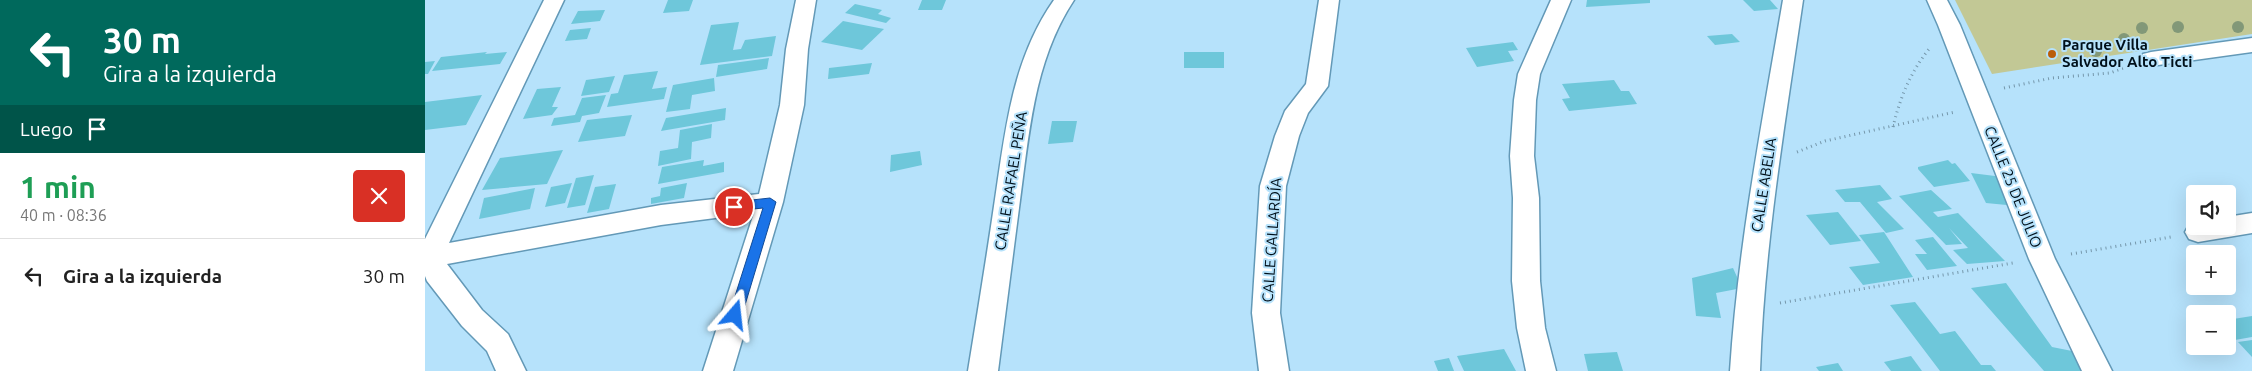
<!DOCTYPE html>
<html lang="es">
<head>
<meta charset="utf-8">
<style>
	body { margin:0; font-family:Ubuntu,sans-serif; background:#f6f6f6; color:#222; height:100vh; display:flex; flex-direction:column; font-size:19px; white-space:nowrap }
	* { box-sizing:border-box; margin:0 }
	p { font-size:16px; color:#767676 }
	.icon { flex:none; width:28px; height:28px; fill:none; stroke:currentColor; stroke-width:2; stroke-linecap:round; stroke-linejoin:round }
	.map { position:relative; flex:1; overflow:hidden }
	.panel { display:flex; flex-direction:column; background:#fff; width:425px }
	.panel>* { flex:none }
	.banner { background:#00695c; color:#fff; overflow:hidden }
	.controls { position:absolute; left:1761px; top:185px; display:grid; gap:10px }
	.controls a { display:grid; place-items:center; width:50px; height:50px; border-radius:5px; background:#fff; box-shadow:0 5px 20px #0002; font-size:25px }
	.pin { position:absolute; display:grid; place-items:center; width:42px; height:42px; color:#fff; margin:-21px; border:2px solid #fff; border-radius:50%; box-shadow:0 1px 5px #0007 }
	.me { position:absolute; width:55px; margin:-28px; rotate:17deg; stroke-linejoin:round; filter:drop-shadow(0 0 4px #0008) }
	.turn { display:flex; align-items:center; gap:18px; height:105px; padding:0 20px; font-size:22px }
	.turn .icon { width:65px; height:65px; stroke-width:2.5 }
	.turn b { display:block; font-size:35px; line-height:42px }
	.then { display:flex; align-items:center; height:48px; padding:0 20px; background:#0003; gap:10px; font-size:19px }
	.round { display:grid; place-items:center; flex:none; width:52px; height:52px; border-radius:5px; background:#f6f6f6 }
	.head { display:flex; align-items:center; justify-content:space-between; height:85px; padding:0 20px }
	h1 { font-size:30px; font-weight:700; line-height:38px; color:#1e9e55 }
	ul { padding:0; list-style:none }
	li { display:flex; align-items:center; gap:15px; height:75px; padding:0 20px; border-top:1px solid #e0e0e0 }
	li div { flex:1 }
	li b { display:block; font-size:19px }
	li em { font-style:normal }
	main { display:flex; flex:1; min-height:0 }
	.map>svg:first-child { display:block }
	.green { fill:#c2c895 }
	.building { fill:#6ec7da }
	.lines { fill:none; stroke-linecap:round; stroke-linejoin:round }
	.minor-casing { stroke:#6399b7; stroke-width:3 }
	.path { stroke:#7597ab; stroke-width:3; stroke-dasharray:1 4; stroke-linecap:butt }
	.minor { fill:#fff; fill-rule:evenodd }
	.tree { fill:#829878 }
	.route { fill:#1a73e8; stroke:#114b97 }
	.poi-dot { fill:#ba5e0a; stroke:#b6e2fb; stroke-width:2 }
	.labels { text-anchor:middle; stroke-width:4; stroke-linejoin:round; paint-order:stroke }
	.poi-label { font-size:15px; font-weight:bold; fill:#00101a; stroke:#b6e2fb; text-anchor:start }
	.street-label { font-size:15px; fill:#00101a; stroke:#b6e2fb }
</style>
</head>
<body>
<main>
<section class="panel">
<div class="banner">
<div class="turn"><svg class="icon" aria-label="left" viewBox="0 0 24 24"><path d="M17 20v-9H6M10 6l-5 5 5 5"/></svg><div><b>30 m</b>Gira a la izquierda</div></div>
<div class="then">Luego<svg class="icon" aria-label="arrive" viewBox="0 0 24 24"><path d="M6 21V4h12l-3 4 3 4H6"/></svg></div>
</div>
<div class="head"><div><h1>1 min</h1><p>40 m · 08:36</p></div><a class="round" style="background:#d93025;color:#fff"><svg class="icon" aria-label="close" viewBox="0 0 24 24"><path d="M6 6l12 12M18 6L6 18"/></svg></a></div>
<ul>
<li><svg class="icon" aria-label="left" viewBox="0 0 24 24"><path d="M17 20v-9H6M10 6l-5 5 5 5"/></svg><div><b>Gira a la izquierda</b></div><em>30 m</em></li>
</ul>
</section>
<div class="map">
<svg width="1827" height="371" viewBox="0 0 1827 371">
	<rect width="100%" height="100%" fill="#b6e2fb"/>
	<!-- green -->
	<polygon class="green" points="1530,0 1827,0 1827,34 1567,74"/>
	<!-- building -->
	<g class="building">
		<polygon points="243,0 268,0 264,11 238,13"/>
		<polygon points="497,0 521,0 517,10 493,10"/>
		<polygon points="1162,0 1225,0 1225,3 1161,7"/>
		<polygon points="1318,0 1345,0 1353,9 1329,11"/>
		<polygon points="430,4 457,10 453,14 466,18 461,23 420,13"/>
		<polygon points="180,10 175,21 146,24 153,11"/>
		<polygon points="418,21 459,29 437,50 396,42"/>
		<polygon points="314,22 308,50 316,49 320,40 351,36 347,56 275,65 286,25"/>
		<polygon points="166,28 162,39 140,41 145,30"/>
		<polygon points="1307,34 1315,42 1290,45 1282,36"/>
		<polygon points="1088,42 1093,50 1083,51 1089,61 1052,67 1041,48"/>
		<polygon points="62,52 60,54 82,52 75,64 7,71 16,57"/>
		<rect x="759" y="52" width="40" height="16"/>
		<polygon points="344,58 342,69 291,77 293,65"/>
		<polygon points="10,61 3,74 0,74 0,62"/>
		<polygon points="447,63 444,74 403,79 404,68"/>
		<polygon points="233,71 227,89 242,87 239,99 182,107 186,94 193,93 199,75"/>
		<polygon points="190,76 184,92 156,96 161,80"/>
		<polygon points="289,78 290,91 267,95 265,109 241,112 248,85"/>
		<polygon points="1189,80 1196,91 1204,91 1212,104 1144,111 1137,99 1145,98 1137,84"/>
		<polygon points="136,87 127,107 133,107 127,115 98,119 112,89"/>
		<polygon points="57,95 41,125 0,130 0,102"/>
		<polygon points="181,95 174,113 157,116 155,122 126,126 129,118 150,115 157,98"/>
		<polygon points="301,108 300,120 236,131 241,118"/>
		<polygon points="207,115 200,136 153,142 162,120"/>
		<polygon points="627,121 652,121 648,142 623,144"/>
		<polygon points="287,124 286,138 267,142 266,159 233,166 235,151 253,148 255,130"/>
		<polygon points="138,150 122,184 57,190 75,158"/>
		<polygon points="495,151 497,165 465,172 466,155"/>
		<polygon points="279,160 278,166 299,162 299,172 233,184 237,167"/>
		<polygon points="1523,160 1527,164 1530,163 1545,181 1509,187 1493,169 1493,167"/>
		<polygon points="1546,173 1578,177 1592,206 1561,203"/>
		<polygon points="169,175 160,205 142,208 151,178"/>
		<polygon points="147,183 140,203 120,207 126,187"/>
		<polygon points="262,183 259,198 226,204 226,198 235,196 236,188"/>
		<polygon points="191,184 184,209 162,213 170,187"/>
		<polygon points="1455,185 1467,199 1452,202 1479,229 1461,233 1435,202 1420,202 1410,190"/>
		<polygon points="110,188 105,209 54,219 59,198"/>
		<polygon points="1506,190 1527,209 1508,212 1513,217 1533,213 1580,261 1542,264 1528,250 1543,248 1524,228 1537,244 1521,245 1474,196"/>
		<polygon points="1413,212 1436,241 1405,245 1381,215"/>
		<polygon points="1459,232 1488,277 1438,285 1424,267 1455,263 1434,235"/>
		<polygon points="1508,237 1532,266 1502,270 1490,254 1502,254 1490,240"/>
		<polygon points="1308,268 1317,288 1291,293 1296,318 1271,316 1267,278"/>
		<polygon points="1581,283 1627,347 1647,351 1656,371 1619,371 1546,288"/>
		<polygon points="1490,302 1515,334 1530,331 1556,365 1566,365 1571,371 1515,371 1465,305"/>
		<polygon points="1827,316 1827,337 1804,341 1802,320"/>
		<polygon points="1827,340 1827,357 1813,342"/>
		<polygon points="1079,349 1091,371 1039,371 1032,356"/>
		<polygon points="1192,352 1198,371 1163,371 1159,354"/>
		<polygon points="1486,356 1497,371 1466,371 1459,362"/>
		<polygon points="1024,358 1029,371 1013,371 1009,361"/>
		<polygon points="1413,363 1418,371 1394,371 1391,367"/>
	</g>
	<g class="lines">
		<defs>
			<g id="minor">
				<polygon points="119,0 139,0 24,243 236,205 334,194 355,105 361,49 371,0 391,0 383,49 379,105 358,202 308,371 278,371 329,213 236,225 22,264 57,310 83,334 101,371 71,371 62,351 37,326 2,281 0,276 0,239"/>
				<path d="M 629,0 L 649,0 C 608,62 604,136 594,208 C 587,262 580,317 573,371 L 543,371 C 552,316 561,261 569,206 C 580,134 586,61 629,0 Z"/>
				<polygon points="894,0 914,0 903,86 883,113 874,136 861,186 855,313 864,371 834,371 827,313 835,186 850,136 860,111 881,84"/>
				<polygon points="1126,0 1146,0 1115,74 1111,100 1109,156 1114,198 1115,281 1120,328 1131,371 1101,371 1092,328 1087,281 1088,198 1085,156 1089,100 1093,74"/>
				<path d="M 1358,0 L 1378,0 C 1360,123 1339,246 1335,371 L 1305,371 C 1313,246 1337,123 1358,0 Z"/>
				<polygon points="1502,0 1522,0 1535,25 1630,259 1687,371 1657,371 1604,259 1513,25"/>
				<polygon points="1827,38 1827,52 1726,66 1718,64 1715,59 1718,54 1726,52"/>
				<polygon points="1827,213 1827,233 1773,242 1764,239 1760,232 1764,225 1770,223 1770,226 1802,226 1802,217"/>
			</g>
		</defs>
		<!-- minor casing -->
		<use href="#minor" class="minor-casing"/>
		<!-- path -->
		<g class="path">
			<polyline points="1579,88 1627,78 1685,73 1701,67"/>
			<path d="M 1468,127 C 1475,98 1485,73 1504,49"/>
			<polyline points="1372,152 1400,141 1530,112"/>
			<polyline points="1646,254 1746,237"/>
			<polyline points="1355,303 1588,263"/>
		</g>
		<!-- minor -->
		<use href="#minor" class="minor"/>
	</g>
	<!-- trees -->
	<g class="tree">
		<circle cx="1753" cy="27" r="6"/>
		<circle cx="1813" cy="27" r="6"/>
		<circle cx="1717" cy="28" r="6"/>
		<circle cx="1699" cy="39" r="6"/>
		<circle cx="1671" cy="51" r="6"/>
	</g>
	<!-- route -->
	<polygon class="route" points="345,198 351,202 317,315 315,318 306,318 304,315 338,208 309,211 303,207 309,202"/>
	<!-- markers -->
	<circle class="poi-dot" cx="1627" cy="54" r="5"/>
	<g class="labels">
		<!-- poi labels -->
		<g class="poi-label">
			<text x="1637" y="50">Parque Villa<tspan x="1637" dy="17">Salvador Alto Ticti</tspan></text>
		</g>
		<!-- street labels -->
		<g class="street-label">
			<text transform="translate(586 181) rotate(-81)" y="5">CALLE RAFAEL PEÑA</text>
			<text transform="translate(1339 185) rotate(-81)" y="5">CALLE ABELIA</text>
			<text transform="translate(1588 187) rotate(68)" y="5">CALLE 25 DE JULIO</text>
			<text transform="translate(847 240) rotate(-86)" y="5">CALLE GALLARDÍA</text>
		</g>
	</g>
</svg>
<div class="controls">
<a><svg class="icon" aria-label="sound" viewBox="0 0 24 24"><path d="M4 9h4l5-4v14l-5-4H4zM17 9q2 3 0 6"/></svg></a>
<a>+</a>
<a>−</a>
</div>
<div class="pin" style="left:309px;top:207px;background:#d93025"><svg class="icon" aria-label="arrive" viewBox="0 0 24 24"><path d="M6 21V4h12l-3 4 3 4H6"/></svg></div>
<svg class="me" style="left:310px;top:315px" viewBox="-20 -20 40 40"><path d="M0-17L14 15 0 8-14 15z" fill="#1a73e8" stroke="#fff" stroke-width="4"/></svg>
</div>
</main>
</body>
</html>
